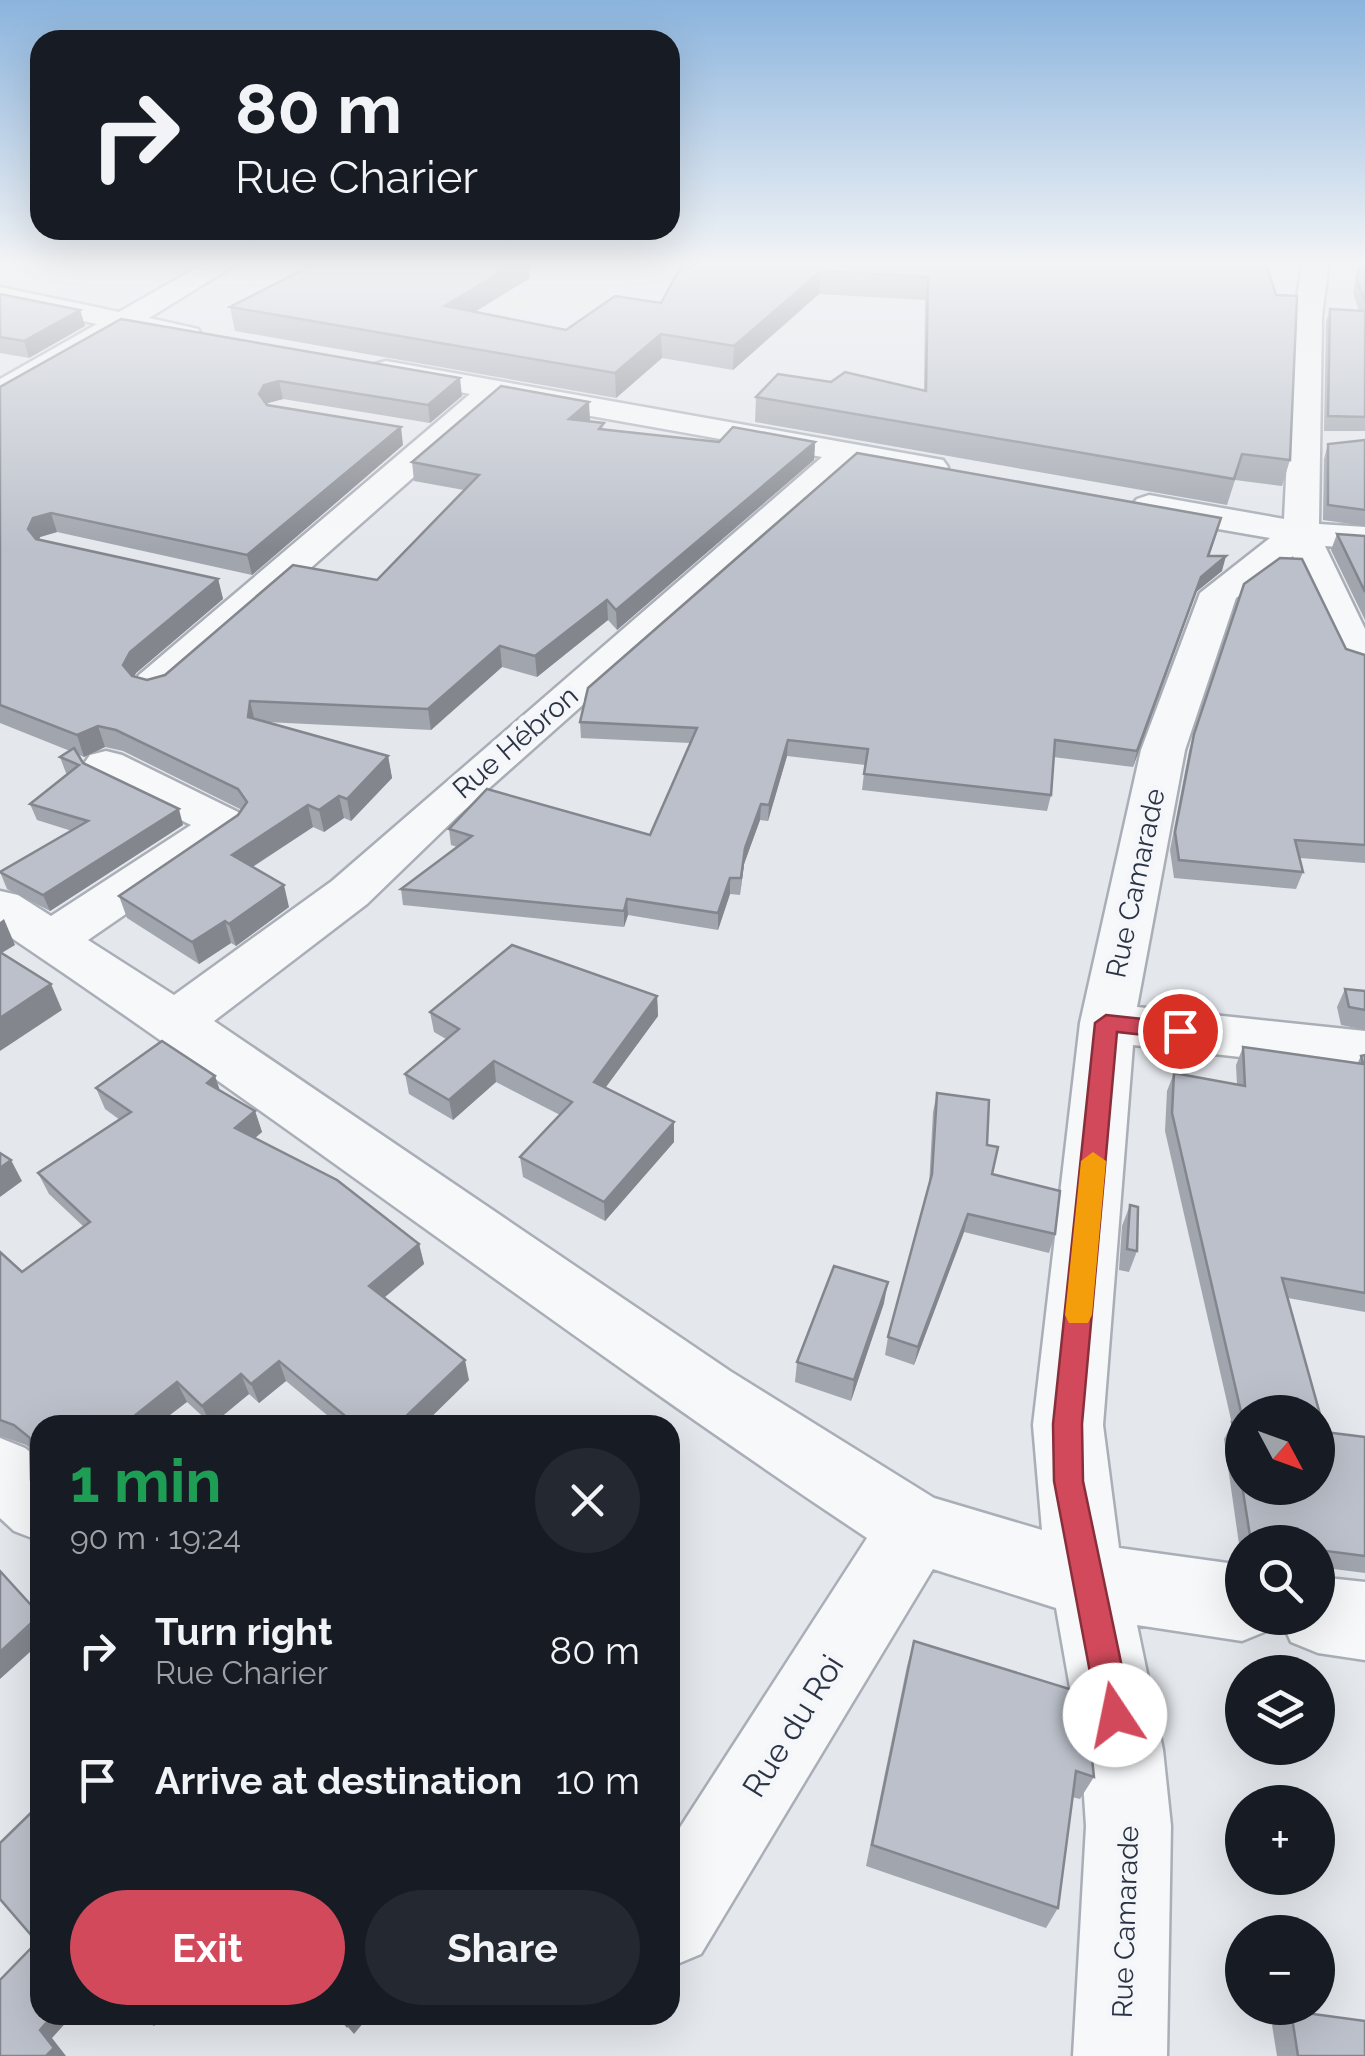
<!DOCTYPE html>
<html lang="en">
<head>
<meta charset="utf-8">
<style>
	body { margin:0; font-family:Raleway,sans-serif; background:#242831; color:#f1f3f6; height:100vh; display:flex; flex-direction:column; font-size:38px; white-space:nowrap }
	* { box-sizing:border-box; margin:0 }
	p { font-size:32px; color:#9ea1a6 }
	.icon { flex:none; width:55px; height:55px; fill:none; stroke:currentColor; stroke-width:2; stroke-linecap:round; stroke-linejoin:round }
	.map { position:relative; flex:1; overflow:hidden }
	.side { position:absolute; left:30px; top:1415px; width:650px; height:610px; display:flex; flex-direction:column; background:#171b24; border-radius:30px; box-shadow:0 10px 40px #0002 }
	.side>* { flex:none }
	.hud { position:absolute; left:30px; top:30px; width:650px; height:210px; border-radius:30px; box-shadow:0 10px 40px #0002; background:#171b24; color:#f1f3f6; overflow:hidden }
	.needle { width:65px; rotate:131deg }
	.tools { position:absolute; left:1225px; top:1395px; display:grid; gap:20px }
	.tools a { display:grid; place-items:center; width:110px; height:110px; border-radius:50%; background:#171b24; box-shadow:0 10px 40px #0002; font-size:50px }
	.pin { position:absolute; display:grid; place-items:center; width:85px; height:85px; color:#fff; margin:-42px; border:5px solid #fff; border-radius:50%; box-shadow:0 2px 10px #0007 }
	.me { position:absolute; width:110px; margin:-55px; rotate:349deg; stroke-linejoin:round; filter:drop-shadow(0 0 8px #0008) }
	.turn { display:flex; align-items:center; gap:35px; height:210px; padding:0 40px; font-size:45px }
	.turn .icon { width:130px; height:130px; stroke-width:2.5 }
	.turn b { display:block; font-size:70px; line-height:85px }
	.round { display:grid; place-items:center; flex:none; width:105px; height:105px; border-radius:52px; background:#242831 }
	.summary { display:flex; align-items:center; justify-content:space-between; height:170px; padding:0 40px }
	h1 { font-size:60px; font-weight:700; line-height:75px; color:#1e9e55 }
	.action { display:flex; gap:20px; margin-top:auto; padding:20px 40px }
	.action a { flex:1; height:115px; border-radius:60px; background:#d1495b; color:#fff; font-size:40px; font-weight:700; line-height:115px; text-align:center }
	.action a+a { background:#242831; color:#f1f3f6 }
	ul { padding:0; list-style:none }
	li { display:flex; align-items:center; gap:30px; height:130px; padding:0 40px }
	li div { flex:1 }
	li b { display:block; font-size:38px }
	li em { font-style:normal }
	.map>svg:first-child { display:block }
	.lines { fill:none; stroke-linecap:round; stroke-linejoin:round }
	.minor-casing { stroke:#a9aeb7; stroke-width:5 }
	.minor { fill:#f7f8fa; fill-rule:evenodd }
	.wall { fill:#a1a5ae; fill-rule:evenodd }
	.shaded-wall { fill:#83868d }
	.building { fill:#bbc0ca; stroke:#83868d; stroke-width:2.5 }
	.route { fill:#d1495b; stroke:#882f3b; stroke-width:2.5 }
	.slow { fill:#f59e0b }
	.labels { text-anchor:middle; stroke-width:10; stroke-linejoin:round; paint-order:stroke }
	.street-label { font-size:28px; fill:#2b3445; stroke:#f4f6f9 }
	.near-street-label { font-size:32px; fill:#2b3445; stroke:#f4f6f9 }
</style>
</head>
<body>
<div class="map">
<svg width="1365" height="2056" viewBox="0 0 1365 2056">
	<rect width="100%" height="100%" fill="#e4e7ec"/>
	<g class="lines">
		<defs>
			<g id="minor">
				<polygon points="209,261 241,261 149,318 198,329 202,335 198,341 188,344 127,331 0,401 0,379 97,324 0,303 0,287 119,312"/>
				<path d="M 1303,261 L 1329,261 L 1322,316 L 1319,524 L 1365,527 L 1365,549 L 1325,546 L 1365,629 L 1365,669 L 1343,664 L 1337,655 L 1293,556 L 1236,598 L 1185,750 L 1137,1007 L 1365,1031 L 1365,1071 L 1133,1045 L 1103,1425 L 1119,1548 L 1242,1565 L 1242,1618 L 1274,1618 L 1269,1630 L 1242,1641 L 1137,1625 L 1163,1750 L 1171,1826 L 1167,2056 L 1073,2056 L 1086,1826 L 1081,1750 L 1056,1608 L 933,1569 L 701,1954 L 670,1967 L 670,1843 L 867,1538 C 573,1342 293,1127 0,930 L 0,891 L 18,895 L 51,916 L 191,825 L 90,775 L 83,765 L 90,755 L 106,751 L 122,755 L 242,814 L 249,824 L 242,834 L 88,940 L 174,995 L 332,881 L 822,457 L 501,400 L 169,693 L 154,697 L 139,693 L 133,684 L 139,675 L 470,394 L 375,376 L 371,370 L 375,364 L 386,361 L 943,460 L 948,467 L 943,474 L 931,477 L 855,463 L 460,814 L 367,904 L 214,1021 L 730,1371 L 934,1498 L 1042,1530 L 1033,1425 L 1080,1023 L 1141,750 L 1200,593 L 1270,538 L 1149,517 L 1137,513 L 1131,506 L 1137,499 L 1149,495 L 1284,519 L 1294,316 Z"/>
				<polygon points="0,1438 25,1448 40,1460 40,1541 14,1531 0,1518"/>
				<polygon points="1318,1577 1365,1582 1365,1660 1318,1653 1291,1642 1280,1618 1318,1618"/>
			</g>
		</defs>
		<!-- minor casing -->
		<use href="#minor" class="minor-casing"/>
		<!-- minor -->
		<use href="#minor" class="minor"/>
	</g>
	<!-- wall -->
	<g class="wall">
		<polygon points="320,261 528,261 530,278 475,312 566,330 661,303 684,261 1265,261 1290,460 1282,486 1235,480 1227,505 755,422 756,397 831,382 924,390 925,300 819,294 733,370 662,358 616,398 235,331 230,307"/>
		<polygon points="1359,261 1365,261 1365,431 1324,431 1326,322 1330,309 1359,311 1353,293"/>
		<polygon points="0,294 80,310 85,326 29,358 0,353"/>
		<polygon points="121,319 462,396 430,423 283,399 268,403 267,405 403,445 252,575 57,532 40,537 39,540 218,579 223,599 136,673 134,676 147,680 165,675 377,580 464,490 414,481 412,462 589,402 589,421 605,429 719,442 815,442 814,460 617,630 608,620 537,677 502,667 431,730 266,722 388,756 392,778 351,821 344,818 324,832 313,827 253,867 289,907 236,946 231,943 199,964 127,918 119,896 238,815 242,810 123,751 105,747 84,757 77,754 83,763 183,825 50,911 7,889 0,872 72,831 37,820 30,804 68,774 66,773 60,757 70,751 0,723 0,387"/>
		<polygon points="1365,440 1365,526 1323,520 1324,459 1328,444"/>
		<polygon points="1217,532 1209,556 1222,571 1196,592 1133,767 1053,757 1051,795 1047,811 862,790 865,765 787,756 768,821 760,820 744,864 740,895 730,894 718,930 628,915 624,927 403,905 401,889 457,847 451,845 449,829 650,835 690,743 581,738 580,722"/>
		<polygon points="1337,534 1365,536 1365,620 1331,550"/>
		<polygon points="1346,649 1365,654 1365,863 1300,858 1303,872 1296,889 1174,878 1170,850 1189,751 1194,734"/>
		<polygon points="1345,989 1365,991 1365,1030 1341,1025 1337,1007"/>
		<polygon points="657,996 658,1016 605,1088 674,1122 674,1142 605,1221 523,1177 520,1157 560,1115 496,1082 453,1120 409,1094 405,1074 446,1039 434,1032 430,1012"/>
		<path d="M 1243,1047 L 1357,1064 L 1361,1056 L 1365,1055 L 1365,1312 L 1288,1298 L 1325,1432 L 1365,1437 L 1365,1573 L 1318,1567 L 1318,1542 L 1242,1542 L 1241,1558 L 1224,1439 L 1232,1424 L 1165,1131 L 1167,1091 L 1174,1073 L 1237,1085 L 1236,1065 ZM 1242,1412 L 1318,1488 L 1242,1488 Z"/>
		<polygon points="215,1076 220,1091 255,1111 262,1132 255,1138 419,1244 424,1264 384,1298 469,1380 423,1425 339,1425 286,1381 259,1403 249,1394 212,1425 187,1402 40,1425 40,1493 31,1480 30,1448 26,1445 0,1436 0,1252 22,1272 84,1227 49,1194 38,1173 120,1120 105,1109 96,1088"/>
		<polygon points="937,1093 987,1145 992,1175 1055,1234 1049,1253 964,1232 914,1365 885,1355 888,1337 929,1186 933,1112"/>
		<polygon points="1130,1205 1137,1251 1129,1272 1119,1270 1122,1226"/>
		<polygon points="884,1303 851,1401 795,1382 797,1362"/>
		<polygon points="914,1641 1074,1699 1094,1777 1080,1799 1072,1797 1058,1908 1046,1928 866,1866 907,1666"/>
		<polygon points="1291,2011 1365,2056 1277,2056 1272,2025"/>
	</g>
	<!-- shaded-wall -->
	<g class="shaded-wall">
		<polygon points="519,261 528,261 530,278 447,329 445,306"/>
		<polygon points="821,271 819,294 733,370 734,346"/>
		<polygon points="80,310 85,326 29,358 24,341"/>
		<polygon points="661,334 662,358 616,398 615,373"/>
		<polygon points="460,378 462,396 430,423 428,405"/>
		<polygon points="279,381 283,399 268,403 262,412 259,394 264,385"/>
		<polygon points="589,402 590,420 570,437 569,419"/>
		<polygon points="401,427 403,445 252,575 247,555"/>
		<polygon points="815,442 814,460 617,630 616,610"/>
		<polygon points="51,513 57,532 40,537 35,549 28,529 33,518"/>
		<polygon points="1226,556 1222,571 1196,592 1133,767 1137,751 1201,577"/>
		<polygon points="218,579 223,599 136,673 130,686 123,665 130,652"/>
		<polygon points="607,600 608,620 537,677 535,656"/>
		<polygon points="500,646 502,667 431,730 428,709"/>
		<polygon points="250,701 255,722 248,717"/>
		<polygon points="98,726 105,747 84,757 77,735"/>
		<polygon points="788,740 787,756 768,821 769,805"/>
		<polygon points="388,756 392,778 351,821 347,799"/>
		<polygon points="339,796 344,818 324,832 319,810"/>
		<polygon points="761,804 760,820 744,864 740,895 745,848"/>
		<polygon points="308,805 313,827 238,876 232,855"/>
		<polygon points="179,809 183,825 50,911 43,895"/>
		<polygon points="730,878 730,894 718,930 718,913"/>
		<polygon points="284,885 289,907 236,946 229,924"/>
		<polygon points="627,899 628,915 624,927 624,911"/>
		<polygon points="4,919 15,945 0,954 0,922"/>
		<polygon points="225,921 231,943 199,964 192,942"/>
		<polygon points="51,984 62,1010 0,1051 0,1018"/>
		<polygon points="657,996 658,1016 595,1102 594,1082"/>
		<polygon points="494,1061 496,1082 453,1120 449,1100"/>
		<polygon points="215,1076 222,1097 207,1083"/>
		<polygon points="255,1111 262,1132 242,1149 235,1128"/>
		<polygon points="674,1122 674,1142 605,1221 604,1202"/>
		<polygon points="11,1160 22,1181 0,1197 0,1168"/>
		<polygon points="968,1214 964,1232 914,1365 918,1347"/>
		<polygon points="419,1244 424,1264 374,1306 369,1286"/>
		<polygon points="888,1282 884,1303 851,1401 854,1380"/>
		<polygon points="465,1360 469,1380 423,1425 397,1425"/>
		<polygon points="279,1361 286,1381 259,1403 251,1384"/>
		<polygon points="241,1374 249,1394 211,1425 202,1406"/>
		<polygon points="177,1382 187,1402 157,1425 123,1425"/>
		<polygon points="40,1617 40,1643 0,1679 0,1652"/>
		<polygon points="53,2015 73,2015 52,2038 66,2056 46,2056 40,2030"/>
		<polygon points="145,2015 163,2015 154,2026 143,2017"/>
		<polygon points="238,2015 251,2015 245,2022"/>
		<polygon points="356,2015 370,2015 354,2034 347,2026"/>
	</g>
	<!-- building -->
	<g class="building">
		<polygon points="320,261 519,261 445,306 566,330 615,296 661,303 684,261 1265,261 1276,295 1297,296 1290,460 1242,454 1234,479 756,397 778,374 831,382 845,372 926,391 928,277 821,271 734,346 661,334 615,373 230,307"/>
		<polygon points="1360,261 1365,261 1365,302 1357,280"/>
		<polygon points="0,294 80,310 24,341 0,337"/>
		<polygon points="1330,309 1365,311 1365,417 1328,416"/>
		<polygon points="121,319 460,378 428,405 279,381 264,385 259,394 267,405 401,427 247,555 51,513 33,518 28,529 36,539 218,579 130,652 123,665 132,676 147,680 165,675 293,565 377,580 479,475 412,462 501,386 589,402 569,419 604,423 599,429 719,442 733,427 815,442 616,610 607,600 535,656 500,646 428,709 250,701 248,717 388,756 347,799 339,796 319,810 308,805 232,855 284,885 229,924 225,921 192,942 119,896 238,815 247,802 238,789 116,730 98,726 77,735 0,705 0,387"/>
		<polygon points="1365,440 1365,510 1328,505 1328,444"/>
		<polygon points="857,453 1221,518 1208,556 1226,556 1201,577 1137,751 1055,740 1051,795 864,774 868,749 788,740 769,805 761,804 745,848 741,878 730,878 718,913 627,899 624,911 401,889 472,836 449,829 487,789 650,835 697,728 580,722 588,688"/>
		<polygon points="1337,534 1365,536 1365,592"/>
		<polygon points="1280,558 1302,559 1346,649 1365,655 1365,845 1295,840 1303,872 1179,860 1175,832 1194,734 1244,584"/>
		<polygon points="74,748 83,763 179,809 43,895 0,872 88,821 30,804 79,765 60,757"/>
		<polygon points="512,945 657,996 594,1082 674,1122 604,1202 520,1157 572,1102 494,1061 449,1100 405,1074 459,1029 430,1012"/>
		<polygon points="0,952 51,984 0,1018"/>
		<polygon points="1345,989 1365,991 1365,1010 1349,1007"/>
		<polygon points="162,1041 215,1076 207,1083 255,1111 235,1128 337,1180 419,1244 369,1286 465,1360 397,1425 356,1425 279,1361 251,1384 241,1374 202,1406 177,1382 123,1425 40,1425 40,1489 31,1480 30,1438 14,1425 0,1420 0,1252 22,1272 90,1222 38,1173 131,1112 96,1088"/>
		<polygon points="1243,1047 1363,1064 1361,1056 1365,1055 1365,1293 1282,1278 1325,1432 1365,1437 1365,1556 1318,1550 1318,1542 1251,1542 1232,1422 1242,1424 1242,1488 1318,1488 1318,1412 1242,1412 1242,1416 1172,1113 1174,1073 1245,1086"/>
		<polygon points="937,1093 989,1100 987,1145 998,1147 992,1174 1060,1191 1055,1234 968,1214 918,1347 888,1337 932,1174"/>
		<polygon points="0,1153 11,1160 0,1168"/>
		<polygon points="1130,1205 1138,1207 1137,1251 1127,1249"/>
		<polygon points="834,1266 888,1282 854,1380 797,1362"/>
		<polygon points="0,1571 40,1615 0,1652"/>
		<polygon points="914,1641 1076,1691 1074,1699 1086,1703 1094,1777 1076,1771 1058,1908 872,1845"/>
		<polygon points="40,1804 40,2015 53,2015 40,2030 54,2048 46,2056 0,2056 0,1980 37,1942 0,1899 0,1843"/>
		<polygon points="1291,2011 1365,2021 1365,2056 1298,2056"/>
		<polygon points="338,2015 356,2015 347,2026"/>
	</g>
	<!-- sky -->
	<linearGradient id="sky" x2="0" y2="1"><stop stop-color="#8bb4dd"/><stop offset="0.48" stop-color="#f3f4f6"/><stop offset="1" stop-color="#f3f4f6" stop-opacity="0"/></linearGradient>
	<rect width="1365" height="549" fill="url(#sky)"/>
	<!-- route -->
	<polygon class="route" points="1106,1015 1180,1023 1192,1031 1180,1039 1117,1032 1082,1424 1083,1481 1132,1715 1127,1727 1115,1732 1103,1727 1098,1715 1054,1481 1053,1424 1095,1023"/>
	<!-- slow -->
	<polygon class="slow" points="1093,1152 1106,1161 1092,1315 1088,1323 1069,1323 1065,1315 1081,1161"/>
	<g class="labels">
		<!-- street labels -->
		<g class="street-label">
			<text transform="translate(515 742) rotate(-41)" y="10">Rue Hébron</text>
			<text transform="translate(1135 883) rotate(-78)" y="10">Rue Camarade</text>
			<text transform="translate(1125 1922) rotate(-88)" y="10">Rue Camarade</text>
		</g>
		<!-- near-street labels -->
		<g class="near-street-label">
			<text transform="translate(793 1726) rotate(-58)" y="11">Rue du Roi</text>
		</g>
	</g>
</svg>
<div class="tools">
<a><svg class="needle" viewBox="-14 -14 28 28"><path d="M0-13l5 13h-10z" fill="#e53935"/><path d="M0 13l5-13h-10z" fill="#9ea1a6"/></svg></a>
<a><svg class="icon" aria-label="search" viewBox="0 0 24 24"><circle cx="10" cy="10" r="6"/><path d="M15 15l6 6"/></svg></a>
<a><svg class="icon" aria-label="layers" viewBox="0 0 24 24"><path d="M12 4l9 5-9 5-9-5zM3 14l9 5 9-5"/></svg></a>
<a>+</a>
<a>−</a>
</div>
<div class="pin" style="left:1180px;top:1031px;background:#d93025"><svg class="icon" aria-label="arrive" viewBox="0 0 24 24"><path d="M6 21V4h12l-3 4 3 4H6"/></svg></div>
<svg class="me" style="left:1115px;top:1715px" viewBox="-20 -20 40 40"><circle r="19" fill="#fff"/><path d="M0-13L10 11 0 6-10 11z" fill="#d1495b"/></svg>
<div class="hud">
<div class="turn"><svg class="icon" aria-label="right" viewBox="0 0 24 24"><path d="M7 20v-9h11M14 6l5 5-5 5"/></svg><div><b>80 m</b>Rue Charier</div></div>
</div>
<section class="side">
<div class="summary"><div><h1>1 min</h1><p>90 m · 19:24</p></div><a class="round"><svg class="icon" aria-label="close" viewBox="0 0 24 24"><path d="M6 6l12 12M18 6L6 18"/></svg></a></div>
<ul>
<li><svg class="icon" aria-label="right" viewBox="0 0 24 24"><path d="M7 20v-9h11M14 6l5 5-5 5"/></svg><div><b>Turn right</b><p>Rue Charier</p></div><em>80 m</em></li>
<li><svg class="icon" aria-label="arrive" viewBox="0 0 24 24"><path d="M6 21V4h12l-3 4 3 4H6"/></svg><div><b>Arrive at destination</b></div><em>10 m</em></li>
</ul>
<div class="action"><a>Exit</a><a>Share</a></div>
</section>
</div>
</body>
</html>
